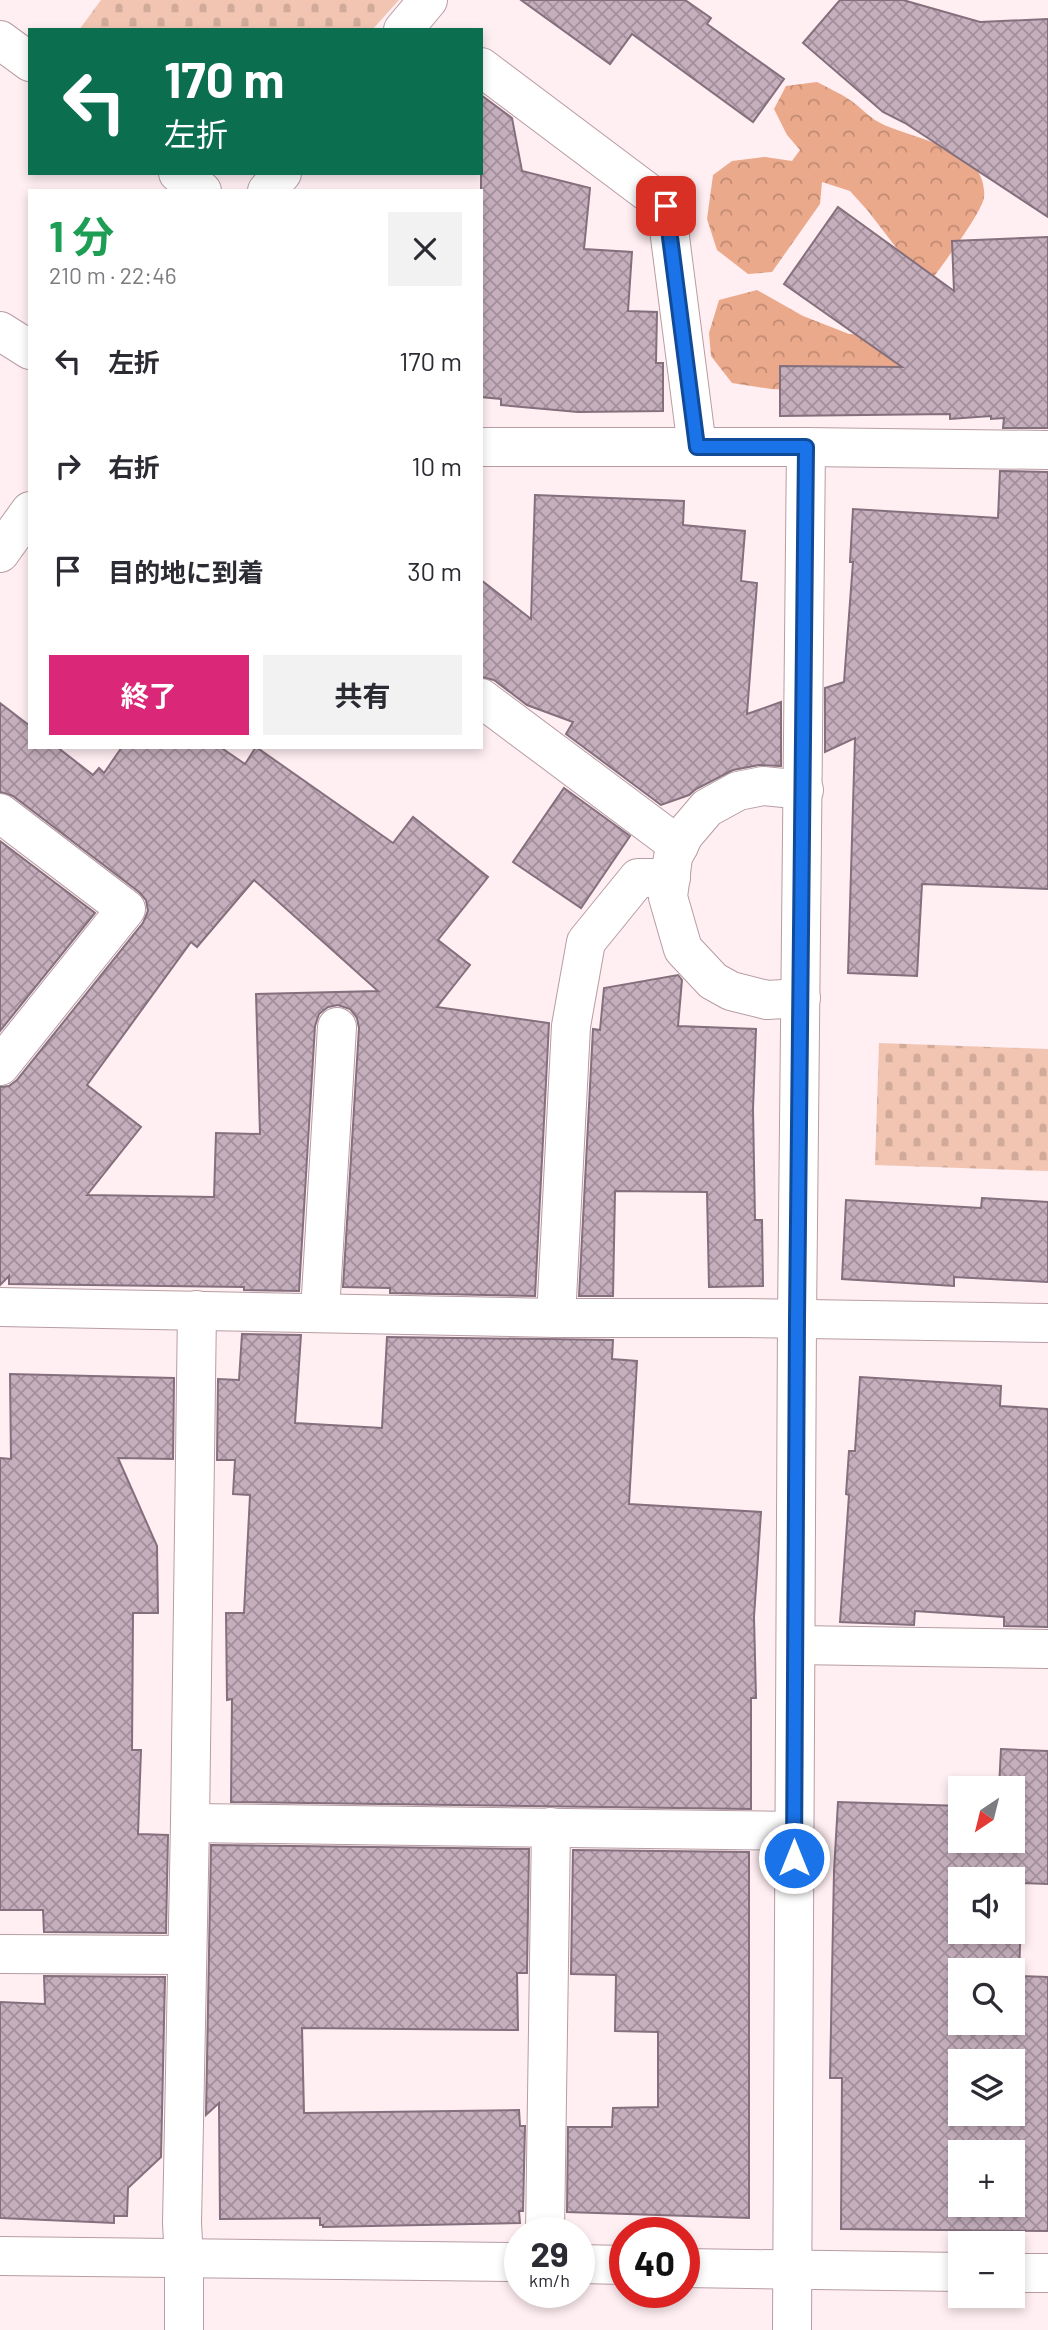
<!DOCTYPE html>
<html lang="ja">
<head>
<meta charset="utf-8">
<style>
	body { margin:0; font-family:Barlow,"Noto Sans JP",sans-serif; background:#f2f2f3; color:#2b2b33; height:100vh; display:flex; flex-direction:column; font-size:26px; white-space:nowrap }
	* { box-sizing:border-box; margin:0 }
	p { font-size:23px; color:#7c7c81 }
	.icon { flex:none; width:38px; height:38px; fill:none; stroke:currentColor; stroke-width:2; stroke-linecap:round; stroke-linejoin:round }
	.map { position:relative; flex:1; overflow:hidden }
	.drawer { position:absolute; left:28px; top:189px; width:455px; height:560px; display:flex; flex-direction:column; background:#fff; border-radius:0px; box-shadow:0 4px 10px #0003 }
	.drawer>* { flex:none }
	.banner { position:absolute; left:28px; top:28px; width:455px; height:147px; border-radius:0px; box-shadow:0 4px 10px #0003; background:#0b6e4f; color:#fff; overflow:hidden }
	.needle { width:46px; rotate:215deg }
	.buttons { position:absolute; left:948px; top:1776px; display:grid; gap:14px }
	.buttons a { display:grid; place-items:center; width:77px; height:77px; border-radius:0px; background:#fff; box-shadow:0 4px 10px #0003; font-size:35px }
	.speed { position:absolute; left:504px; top:2217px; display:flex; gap:14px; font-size:35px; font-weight:700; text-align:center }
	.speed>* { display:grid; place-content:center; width:91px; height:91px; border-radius:50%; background:#fff; box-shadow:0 4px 10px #0003; line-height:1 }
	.speed small { font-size:18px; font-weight:400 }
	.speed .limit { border:10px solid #d22; background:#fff; color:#111 }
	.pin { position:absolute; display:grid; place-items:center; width:60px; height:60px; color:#fff; margin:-30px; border-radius:14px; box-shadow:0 4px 10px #0006 }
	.me { position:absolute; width:77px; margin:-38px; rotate:0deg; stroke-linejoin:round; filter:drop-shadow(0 0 5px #0008) }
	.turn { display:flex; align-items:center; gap:24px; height:147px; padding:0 21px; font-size:32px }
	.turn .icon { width:91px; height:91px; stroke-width:2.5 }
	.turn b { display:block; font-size:49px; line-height:60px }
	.round { display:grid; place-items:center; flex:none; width:74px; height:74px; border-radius:0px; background:#f2f2f3 }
	.summary { display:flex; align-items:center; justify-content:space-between; height:119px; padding:0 21px }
	h1 { font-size:42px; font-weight:700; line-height:52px; color:#1e9e55 }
	.button { display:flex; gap:14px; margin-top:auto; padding:14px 21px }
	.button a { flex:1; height:80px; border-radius:0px; background:#db2777; color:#fff; font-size:28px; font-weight:700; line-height:80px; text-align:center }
	.button a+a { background:#f2f2f3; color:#2b2b33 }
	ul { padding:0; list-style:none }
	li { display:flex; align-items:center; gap:21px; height:105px; padding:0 21px }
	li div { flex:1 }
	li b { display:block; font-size:26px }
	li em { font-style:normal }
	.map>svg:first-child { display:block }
	.forest { fill:url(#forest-crowns) }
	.cemetery { fill:url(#cemetery-stones) }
	.building { fill:url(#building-cross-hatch); stroke:#846f7c; stroke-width:2; fill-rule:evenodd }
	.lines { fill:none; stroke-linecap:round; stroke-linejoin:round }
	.minor-casing { stroke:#b79da3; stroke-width:40 }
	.minor { stroke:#fff; stroke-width:38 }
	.route-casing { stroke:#114b97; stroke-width:18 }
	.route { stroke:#1a73e8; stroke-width:12 }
</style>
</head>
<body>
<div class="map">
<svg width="1048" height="2330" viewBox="0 0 1048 2330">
	<defs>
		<pattern id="forest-crowns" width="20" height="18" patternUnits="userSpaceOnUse" patternTransform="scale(1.75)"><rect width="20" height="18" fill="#eba98b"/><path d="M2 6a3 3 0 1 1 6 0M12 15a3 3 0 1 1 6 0" fill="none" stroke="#c08a73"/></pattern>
		<pattern id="cemetery-stones" width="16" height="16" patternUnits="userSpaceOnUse" patternTransform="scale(1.75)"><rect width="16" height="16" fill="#f2c5b2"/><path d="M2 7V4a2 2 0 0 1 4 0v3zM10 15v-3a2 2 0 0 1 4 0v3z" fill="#d1aa9a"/></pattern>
		<pattern id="building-cross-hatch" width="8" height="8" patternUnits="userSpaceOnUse" patternTransform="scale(1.75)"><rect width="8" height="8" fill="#c5afbd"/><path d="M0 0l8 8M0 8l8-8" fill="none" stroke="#a28f9b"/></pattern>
	</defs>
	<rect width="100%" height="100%" fill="#ffeef2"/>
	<!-- forest -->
	<g class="forest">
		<path d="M 817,82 C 828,88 840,93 850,100 C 859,106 866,114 875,120 C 907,140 989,145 984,197 C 983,211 943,264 933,278 L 918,276 L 868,211 L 850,191 L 822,182 L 820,204 L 772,272 L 748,274 L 717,250 L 707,219 L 713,175 L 732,161 L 765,157 L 792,161 L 800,150 L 787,135 L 774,109 L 786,86 Z"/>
		<polygon points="757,290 803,316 849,334 940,337 956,382 859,393 771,389 732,383 711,356 709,333 719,300"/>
	</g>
	<!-- cemetery -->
	<g class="cemetery">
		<polygon points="101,0 399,0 372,30 79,30"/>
		<polygon points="879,1043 1048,1049 1048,1171 875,1165"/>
	</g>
	<!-- building -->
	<g class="building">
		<polygon points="521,0 685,0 711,18 707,24 784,79 753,122 632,34 610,64"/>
		<polygon points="840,0 903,0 980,22 1048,19 1048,217 905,123 883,112 803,43"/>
		<polygon points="481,95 512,118 522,171 590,188 584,249 632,252 628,311 657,312 656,363 663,363 663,411 578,412 501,405 501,399 481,397"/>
		<polygon points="838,207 954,291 952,241 1048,237 1048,428 1003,428 1004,418 991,419 991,416 950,419 950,414 780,416 780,366 902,367 784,284"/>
		<polygon points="1000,471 1048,472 1048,889 922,884 917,976 848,973 855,738 825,752 825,688 844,682 853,562 850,562 853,509 998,518"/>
		<polygon points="535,495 684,501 683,525 745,531 741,581 757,583 747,714 781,702 781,766 759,765 733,770 696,789 689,795 661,805 566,734 573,722 527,705 494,680 481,677 481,580 531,619"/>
		<path d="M 0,703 L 30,726 L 30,747 L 57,747 L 93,775 L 99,768 L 104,773 L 122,747 L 220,747 L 245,764 L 256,747 L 393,843 L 413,817 L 488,877 L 438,940 L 470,965 L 437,1007 L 549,1023 L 535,1296 L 390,1293 L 390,1288 L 343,1287 L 359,1028 L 357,1018 L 350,1009 L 338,1005 L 328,1007 L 319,1014 L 315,1026 L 299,1291 L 244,1290 L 244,1287 L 9,1284 L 9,1276 L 0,1285 L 0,1087 L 9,1086 L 17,1080 L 143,923 L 148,911 L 146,900 L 139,892 L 13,796 L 0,792 ZM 254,880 L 378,991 L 256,994 L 260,1134 L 216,1133 L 214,1197 L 87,1195 L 141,1127 L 87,1085 L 191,942 L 197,947 Z"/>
		<polygon points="564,788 630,836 581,908 513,862"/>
		<polygon points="0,841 95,913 0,1031"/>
		<polygon points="678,975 682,980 678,1026 756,1029 753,1109 755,1220 762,1220 763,1286 709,1287 707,1192 615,1191 613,1296 579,1296 593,1029 600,1030 604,988"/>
		<polygon points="982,1198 1048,1202 1048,1282 954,1277 954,1286 842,1279 846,1200 981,1208"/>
		<polygon points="242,1334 301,1335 295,1423 382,1428 387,1337 613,1340 612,1359 637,1361 629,1504 761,1512 754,1617 756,1698 751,1698 751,1809 231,1802 232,1699 227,1700 226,1613 244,1613 250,1495 233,1494 235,1460 217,1460 218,1379 239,1380"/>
		<polygon points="10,1374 174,1378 173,1459 118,1458 157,1546 158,1613 133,1613 132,1750 141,1750 138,1834 168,1835 166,1933 44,1932 43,1910 0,1910 0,1458 11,1459"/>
		<polygon points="860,1377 1001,1386 1000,1406 1048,1409 1048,1627 1004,1626 1004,1617 915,1611 914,1625 840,1622 849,1495 846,1494 849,1451 855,1451"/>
		<path d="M 1001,1749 L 1048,1751 L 1048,1884 L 1022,1883 L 1019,1976 L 1048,1977 L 1048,2231 L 841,2229 L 842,2078 L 830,2078 L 834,1871 L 838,1802 L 961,1806 L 961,1841 L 1013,1841 L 1013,1788 L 999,1788 ZM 961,1880 L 1013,1880 L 1013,1932 L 961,1932 ZM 961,1970 L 1013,1970 L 1013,2023 L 961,2023 ZM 961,2062 L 1013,2062 L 1013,2114 L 961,2114 ZM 961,2152 L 1013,2152 L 1013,2205 L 961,2205 Z"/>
		<polygon points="211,1845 529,1849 527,1973 517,1973 518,2030 302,2028 304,2113 519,2110 520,2126 525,2126 523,2211 519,2211 520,2223 323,2227 323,2225 320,2225 320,2218 220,2219 219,2103 206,2115"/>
		<polygon points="573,1850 749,1852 749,2218 567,2212 568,2127 612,2127 613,2108 658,2107 658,2032 615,2031 616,1975 571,1974"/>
		<polygon points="44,1976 165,1977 161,2157 128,2188 127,2216 114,2216 114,2223 0,2218 0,2002 45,2004"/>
	</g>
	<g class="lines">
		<defs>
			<g id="minor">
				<polyline points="403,30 428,0"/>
				<polyline points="0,40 30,62"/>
				<polyline points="481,67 666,206 697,447"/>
				<polyline points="178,173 202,191"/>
				<polyline points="267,191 282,173"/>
				<polyline points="0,331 30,350"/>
				<polyline points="481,447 806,447 1048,450"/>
				<polyline points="0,553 30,511"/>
				<polyline points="481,698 679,846"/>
				<polyline points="0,813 126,909 0,1066"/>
				<polyline points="801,998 767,1000 731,991 713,981 683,949 668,897 673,857 684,835 707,808 738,791 763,786 804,790"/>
				<polyline points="0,1307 556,1318 743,1318 1048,1323"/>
				<polyline points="320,1312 337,1027"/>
				<polyline points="556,1318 571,1026 586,942 638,878 671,878"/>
				<polyline points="796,1645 1048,1649"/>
				<polyline points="190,1823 794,1831"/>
				<polyline points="0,1954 187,1955"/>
				<polyline points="545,2233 551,1827"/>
				<polyline points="0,2256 520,2262"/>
				<polyline points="579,2264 625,2265"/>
				<polyline points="684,2268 961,2272"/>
				<polyline points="1013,2273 1048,2273"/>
				<polyline points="184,2330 184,2259 182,2223 190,1823 197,1310"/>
				<polyline points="792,2330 797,1319 806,447"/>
			</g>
		</defs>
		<!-- minor casing -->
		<use href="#minor" class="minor-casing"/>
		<!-- minor -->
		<use href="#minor" class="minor"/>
	</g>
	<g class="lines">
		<defs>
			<polyline id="route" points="666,206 697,447 806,447 797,1319 794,1858"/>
		</defs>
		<!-- route casing -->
		<use href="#route" class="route-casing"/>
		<!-- route -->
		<use href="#route" class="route"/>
	</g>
</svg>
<div class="buttons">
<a><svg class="needle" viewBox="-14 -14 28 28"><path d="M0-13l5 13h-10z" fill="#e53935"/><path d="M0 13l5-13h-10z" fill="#7c7c81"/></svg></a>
<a><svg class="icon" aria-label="sound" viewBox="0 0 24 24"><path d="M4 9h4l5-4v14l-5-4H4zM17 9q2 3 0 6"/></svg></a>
<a><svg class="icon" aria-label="search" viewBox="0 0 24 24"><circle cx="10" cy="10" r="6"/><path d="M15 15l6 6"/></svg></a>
<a><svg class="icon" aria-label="layers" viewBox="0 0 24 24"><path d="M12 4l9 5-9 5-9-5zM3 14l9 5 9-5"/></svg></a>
<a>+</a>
<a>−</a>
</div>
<div class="speed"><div>29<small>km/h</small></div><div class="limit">40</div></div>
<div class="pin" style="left:666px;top:206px;background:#d93025"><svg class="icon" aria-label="arrive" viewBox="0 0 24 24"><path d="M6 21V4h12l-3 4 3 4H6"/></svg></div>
<svg class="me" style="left:794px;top:1858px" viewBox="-20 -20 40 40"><circle r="17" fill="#1a73e8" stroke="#fff" stroke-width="3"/><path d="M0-11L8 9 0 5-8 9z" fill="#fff"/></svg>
<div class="banner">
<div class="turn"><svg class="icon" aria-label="left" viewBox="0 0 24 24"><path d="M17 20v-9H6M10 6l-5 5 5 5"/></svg><div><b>170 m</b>左折</div></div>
</div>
<section class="drawer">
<div class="summary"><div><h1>1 分</h1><p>210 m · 22:46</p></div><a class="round"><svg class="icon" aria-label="close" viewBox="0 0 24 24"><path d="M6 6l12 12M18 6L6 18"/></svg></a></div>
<ul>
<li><svg class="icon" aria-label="left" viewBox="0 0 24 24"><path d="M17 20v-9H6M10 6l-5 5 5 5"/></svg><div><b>左折</b></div><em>170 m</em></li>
<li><svg class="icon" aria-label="right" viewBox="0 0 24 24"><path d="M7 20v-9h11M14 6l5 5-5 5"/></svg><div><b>右折</b></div><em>10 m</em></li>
<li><svg class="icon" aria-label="arrive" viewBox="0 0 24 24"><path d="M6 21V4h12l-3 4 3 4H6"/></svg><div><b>目的地に到着</b></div><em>30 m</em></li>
</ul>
<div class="button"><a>終了</a><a>共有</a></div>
</section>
</div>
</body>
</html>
